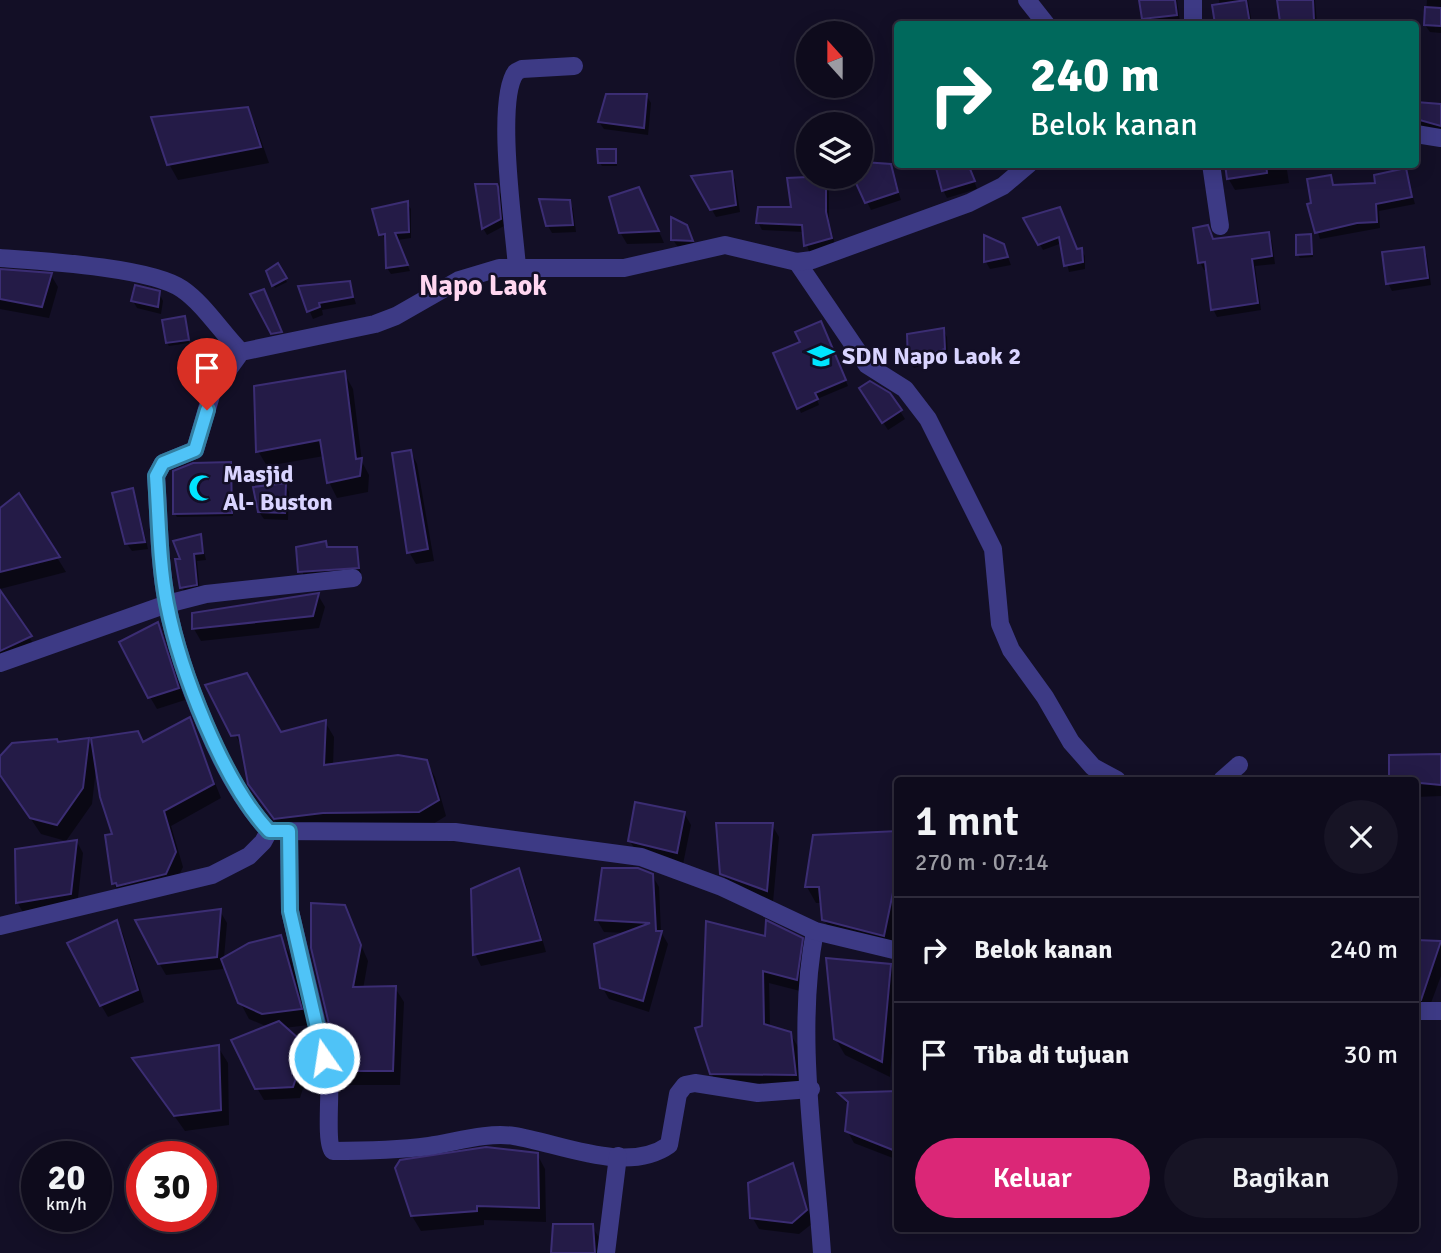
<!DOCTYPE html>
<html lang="id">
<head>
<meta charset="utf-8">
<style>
	body { margin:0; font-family:Signika,sans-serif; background:#171425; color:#f1f3f6; height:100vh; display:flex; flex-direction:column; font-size:26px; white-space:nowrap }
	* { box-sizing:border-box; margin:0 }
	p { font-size:23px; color:#9b9ba3 }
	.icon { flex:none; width:38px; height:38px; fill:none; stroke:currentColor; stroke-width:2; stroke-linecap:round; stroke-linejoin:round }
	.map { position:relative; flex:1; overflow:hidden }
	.panel { position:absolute; left:894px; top:777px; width:525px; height:455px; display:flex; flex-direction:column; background:#0e0b1c; border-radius:7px; box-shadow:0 4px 18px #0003,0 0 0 2px #2e2b3b }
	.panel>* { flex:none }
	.guide { position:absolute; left:894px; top:21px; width:525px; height:147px; border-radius:7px; box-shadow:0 4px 18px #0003,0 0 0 2px #2e2b3b; background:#00695c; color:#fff; overflow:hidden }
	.needle { width:46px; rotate:339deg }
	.tools { position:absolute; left:796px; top:21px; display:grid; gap:14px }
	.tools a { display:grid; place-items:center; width:77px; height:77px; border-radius:50%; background:#0e0b1c; box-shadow:0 4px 18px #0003,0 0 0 2px #2e2b3b; font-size:35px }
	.speed { position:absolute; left:21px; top:1141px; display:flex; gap:14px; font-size:35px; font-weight:700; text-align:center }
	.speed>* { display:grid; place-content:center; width:91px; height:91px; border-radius:50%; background:#0e0b1c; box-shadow:0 4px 18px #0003,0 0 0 2px #2e2b3b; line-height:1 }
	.speed small { font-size:18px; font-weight:400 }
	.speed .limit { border:10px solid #d22; background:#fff; color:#111 }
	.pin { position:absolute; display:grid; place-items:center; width:60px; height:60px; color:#fff; margin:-72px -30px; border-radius:50% 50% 50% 0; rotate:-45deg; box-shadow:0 0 7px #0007 }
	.pin .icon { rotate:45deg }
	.me { position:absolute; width:77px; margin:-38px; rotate:347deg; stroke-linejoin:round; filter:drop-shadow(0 0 5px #0008) }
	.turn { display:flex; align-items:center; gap:24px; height:147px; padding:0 21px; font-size:32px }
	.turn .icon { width:91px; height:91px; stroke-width:2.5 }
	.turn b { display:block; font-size:49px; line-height:60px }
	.round { display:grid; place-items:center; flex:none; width:74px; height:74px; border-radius:37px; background:#171425 }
	.overview { display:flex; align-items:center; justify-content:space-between; height:119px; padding:0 21px }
	h1 { font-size:42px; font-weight:600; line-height:52px }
	.action { display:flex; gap:14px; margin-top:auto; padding:14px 21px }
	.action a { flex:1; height:80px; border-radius:42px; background:#db2777; color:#fff; font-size:28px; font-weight:600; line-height:80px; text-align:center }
	.action a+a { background:#171425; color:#f1f3f6 }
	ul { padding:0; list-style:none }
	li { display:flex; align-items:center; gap:21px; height:105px; padding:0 21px; border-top:2px solid #2e2b3b }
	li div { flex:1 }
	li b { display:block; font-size:26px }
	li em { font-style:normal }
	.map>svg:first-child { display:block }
	.shadow { fill:#0007 }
	.building { fill:#241b47; stroke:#3b2d73; stroke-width:2 }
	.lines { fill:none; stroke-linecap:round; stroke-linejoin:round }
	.minor { stroke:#3d3a85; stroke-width:18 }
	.route-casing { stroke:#337fa1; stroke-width:18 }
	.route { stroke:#4fc3f7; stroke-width:12 }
	.labels { text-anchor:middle; stroke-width:5; stroke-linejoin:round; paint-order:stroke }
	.poi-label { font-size:24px; font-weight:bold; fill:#d9d4ff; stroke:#130f26; text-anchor:start }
	.quarter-label { font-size:28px; font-weight:bold; fill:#ffd6f0; stroke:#130f26 }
</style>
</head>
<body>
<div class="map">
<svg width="1441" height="1253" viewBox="0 0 1441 1253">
	<rect width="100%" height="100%" fill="#130f26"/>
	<!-- shadow -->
	<g class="shadow">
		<polygon points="1141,0 1177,0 1180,22 1147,24"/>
		<polygon points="1219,0 1248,0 1252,24 1217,24 1214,6 1220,5"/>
		<polygon points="1279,0 1315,0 1317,24 1283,24"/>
		<polygon points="1427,0 1441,0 1441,33 1430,32 1425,25"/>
		<polygon points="646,95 651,103 648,135 604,129 599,122"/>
		<polygon points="1416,103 1441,106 1441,132 1416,124"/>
		<polygon points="247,109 256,126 269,163 178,180 169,164"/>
		<polygon points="615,151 617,166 602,166 600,163"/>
		<polygon points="864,163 890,165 901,200 871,210 857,181"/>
		<polygon points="968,164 977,189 947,198 943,190"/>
		<polygon points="1226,164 1286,164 1289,183 1235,190 1228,178"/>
		<polygon points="1405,170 1415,204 1379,211 1380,228 1320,239 1309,205 1313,204 1330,176 1335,187 1377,184"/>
		<polygon points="731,173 735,180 740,212 716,217 694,178"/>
		<polygon points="825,177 829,183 829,221 835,245 809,252 804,232 762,230 758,222 793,208 789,180"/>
		<polygon points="496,186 501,194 504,226 487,235 483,228"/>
		<polygon points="645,200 664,243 627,244 620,232"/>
		<polygon points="569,201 573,209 576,232 552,233 548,226"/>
		<polygon points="407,203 411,209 411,238 397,240 410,271 391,274 387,268 387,241 381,234"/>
		<polygon points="1059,209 1077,251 1081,250 1085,256 1085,269 1069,272 1062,243 1043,250 1026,219"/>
		<polygon points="686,226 691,234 695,248 678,247 673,240"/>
		<polygon points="1208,227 1214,240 1268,234 1272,241 1275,264 1255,266 1261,310 1217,317 1213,309 1207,269 1204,270 1200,262"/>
		<polygon points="1310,236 1313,257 1300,258 1298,255"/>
		<polygon points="986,238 1003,245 1011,265 990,269 986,262"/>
		<polygon points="1423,248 1427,256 1431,285 1392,291 1388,283"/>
		<polygon points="278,265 287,282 275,288 268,272"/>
		<polygon points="0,269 51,275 58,287 49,318 0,309"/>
		<polygon points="349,282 356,304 322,310 323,315 313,319 300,288"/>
		<polygon points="159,293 163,301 161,314 137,308 133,301"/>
		<polygon points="184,318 189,343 169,346 167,343"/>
		<polygon points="823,328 848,386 817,399 819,405 801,413 799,408 802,343"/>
		<polygon points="943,330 947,337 948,357 914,368 909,361 909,335"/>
		<polygon points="344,373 353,389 362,462 369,475 368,492 337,498 329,482 324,456 267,466 258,451"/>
		<polygon points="889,394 905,419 888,430 866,396"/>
		<polygon points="411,452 417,464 434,561 416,564 409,552"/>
		<polygon points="230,464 233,516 177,517 175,514"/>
		<polygon points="285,484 289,492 288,520 264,519 259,512"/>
		<polygon points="132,490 136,497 148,549 132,551 127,544"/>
		<polygon points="19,496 66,572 0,589 0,510"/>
		<polygon points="200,536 206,560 197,561 200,592 186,595 182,587 183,560"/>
		<polygon points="326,543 329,548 356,549 361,574 304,578 298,548"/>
		<polygon points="0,594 39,652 0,669"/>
		<polygon points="318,595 325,607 319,628 201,641 194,629 194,614"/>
		<polygon points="158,624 185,700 157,709 150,697"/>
		<polygon points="207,686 280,734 325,722 334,737 333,766 426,761 435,777 446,816 428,827 284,834 250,783 244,750"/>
		<polygon points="190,720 221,798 171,826 183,867 173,888 121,897 114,884 107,837 115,836 96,768 92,804 66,841 41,834 0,773 0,768 58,744 88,740 95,751 144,744"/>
		<polygon points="1441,756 1441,796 1416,797 1416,780 1391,780 1391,757"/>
		<polygon points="684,813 691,825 683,864 637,853 630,841"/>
		<polygon points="718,825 772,825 779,837 773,902 728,886 719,863"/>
		<polygon points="898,833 898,926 893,951 834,936 824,920 823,903 816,903 807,887 815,837"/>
		<polygon points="77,842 83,853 77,906 24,914 17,902"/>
		<polygon points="518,870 525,882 546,952 481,966 475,954"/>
		<polygon points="652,875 659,887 661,932 668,944 649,1012 609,999 602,987 628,933 604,932 597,920"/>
		<polygon points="344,906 368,961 363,989 395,988 404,1002 400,1085 350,1085 342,1071"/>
		<polygon points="220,911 227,923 223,969 166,975 159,963"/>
		<polygon points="117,922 123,934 144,1002 108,1017 101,1005"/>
		<polygon points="280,937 289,953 309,1025 284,1028 305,1047 312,1060 300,1098 264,1100 257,1088 268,1027 249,1019 240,1002"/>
		<polygon points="766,938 801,939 809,952 804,992 769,983 770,1027 790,1033 798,1047 803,1087 719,1087 711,1073 703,1028"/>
		<polygon points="1416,941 1441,943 1441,976 1428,1011 1416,1011"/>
		<polygon points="890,965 898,979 890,1077 845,1055 835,1038"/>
		<polygon points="218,1047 228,1063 229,1125 185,1131 134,1059"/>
		<polygon points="898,1093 898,1160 854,1143 847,1130 849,1107 841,1095"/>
		<polygon points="537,1154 545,1169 546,1222 484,1220 484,1225 421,1231 412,1216"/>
		<polygon points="792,1166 813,1223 799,1234 759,1229 752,1217"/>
		<polygon points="592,1226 599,1238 600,1253 553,1253"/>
	</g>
	<!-- building -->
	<g class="building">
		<polygon points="1139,0 1175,0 1177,15 1142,19"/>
		<polygon points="1246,0 1250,24 1215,24 1212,5"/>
		<polygon points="1277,0 1313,0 1314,20 1280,22"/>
		<polygon points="1425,7 1441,8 1441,26 1424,25"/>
		<polygon points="606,94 647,94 644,128 598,122"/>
		<polygon points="1416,102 1441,104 1441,126 1416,119"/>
		<polygon points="248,107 261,147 167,165 151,117"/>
		<polygon points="597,149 616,149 616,163 598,163"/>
		<polygon points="863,162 891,164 898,192 865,203 855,181 861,177"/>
		<polygon points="935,164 968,164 975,181 942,191"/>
		<polygon points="1225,164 1266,164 1267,173 1227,179"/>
		<polygon points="1406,168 1412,197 1376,204 1377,222 1357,223 1315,233 1307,204 1311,203 1307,179 1331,175 1333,185 1375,183 1374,175"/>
		<polygon points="732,171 736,205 710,210 691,176"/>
		<polygon points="808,177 826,177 826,212 832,238 804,246 802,225 756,223 758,207 791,207 787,178"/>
		<polygon points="475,184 497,184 498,187 501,219 482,229"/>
		<polygon points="639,187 659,231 619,233 609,197"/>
		<polygon points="539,199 570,200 573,225 546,226"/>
		<polygon points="408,201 409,232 395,233 408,265 386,268 385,234 379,235 372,209"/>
		<polygon points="1060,207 1077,249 1082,248 1083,262 1064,266 1059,237 1038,245 1023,218"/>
		<polygon points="671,217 687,225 693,241 671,240"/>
		<polygon points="1208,225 1213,239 1269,232 1272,256 1252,259 1258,303 1211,310 1205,262 1198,263 1193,228"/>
		<polygon points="1311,234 1312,254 1296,255 1296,235"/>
		<polygon points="984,235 1004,244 1008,257 984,262"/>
		<polygon points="1424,247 1428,278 1386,284 1382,252"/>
		<polygon points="278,263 287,278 272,286 266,271"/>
		<polygon points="0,269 52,273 42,307 0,299"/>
		<polygon points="350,281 353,297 319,303 320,307 307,312 298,286"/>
		<polygon points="135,285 160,291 158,307 131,301"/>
		<polygon points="264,289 282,332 271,334 250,294"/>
		<polygon points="185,316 189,340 166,343 162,320"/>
		<polygon points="821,321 846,380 815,393 818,399 797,409 773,353 800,342 795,332"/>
		<polygon points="944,328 945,349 908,361 907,334"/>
		<polygon points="345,371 356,459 362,458 360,476 327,483 320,440 256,452 254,386"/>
		<polygon points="870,381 890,393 902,410 882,423 859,388"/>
		<polygon points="411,450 428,549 407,553 392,453"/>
		<polygon points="231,462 232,513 173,514 173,471 193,463"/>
		<polygon points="286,483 285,513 258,512 253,487"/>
		<polygon points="133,488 145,542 125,544 112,493"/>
		<polygon points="19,493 60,557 0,572 0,508"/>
		<polygon points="201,534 203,553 194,554 197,585 180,588 175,559 180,559 173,541"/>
		<polygon points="326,541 327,547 357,547 359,568 298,572 296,547"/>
		<polygon points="0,590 32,636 0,651"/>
		<polygon points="319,593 313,616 192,629 192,613"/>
		<polygon points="158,622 179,688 148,698 119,642"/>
		<polygon points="247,673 281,732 326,720 324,765 398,755 427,760 439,800 419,812 323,813 274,819 248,784 239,735 231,736 205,685"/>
		<polygon points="190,717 214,784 164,811 176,852 166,874 117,886 116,883 112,884 105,835 112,834 100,797 91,738 138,731 143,742"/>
		<polygon points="89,738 83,788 57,825 30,818 0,775 0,756 12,743 57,739 58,742"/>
		<polygon points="1441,754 1441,785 1389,780 1389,755"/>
		<polygon points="635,802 685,812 677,853 628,841"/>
		<polygon points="716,823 773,823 767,891 720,874"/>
		<polygon points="898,831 898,868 884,936 822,920 819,887 805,887 813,835"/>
		<polygon points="77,840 71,894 16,903 15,849"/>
		<polygon points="519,868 541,940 473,955 471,889"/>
		<polygon points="602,868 638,868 653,874 656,931 662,931 643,1001 600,988 594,944 650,923 595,920"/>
		<polygon points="311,903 345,905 361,945 353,987 396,986 393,1071 340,1071 311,948"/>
		<polygon points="221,909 217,957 158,964 135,920"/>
		<polygon points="117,920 138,990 100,1006 67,943"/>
		<polygon points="766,920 803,938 797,980 763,971 764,1024 791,1032 796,1075 710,1074 695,1028 702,1026 706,921 765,936"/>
		<polygon points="281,935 302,1009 262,1014 238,1003 221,959 249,943"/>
		<polygon points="1416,940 1441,941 1421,1000 1416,1000"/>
		<polygon points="826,958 891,964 882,1062 834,1039"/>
		<polygon points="279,1021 307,1046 293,1087 255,1089 231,1040"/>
		<polygon points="219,1045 221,1110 174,1116 132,1058"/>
		<polygon points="898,1091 898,1152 845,1131 848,1102 838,1093"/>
		<polygon points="486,1147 538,1153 539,1208 477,1206 477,1211 411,1216 395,1168 400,1160"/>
		<polygon points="793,1163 807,1210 792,1223 750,1218 748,1183"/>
		<polygon points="553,1224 593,1224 595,1253 551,1253"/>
	</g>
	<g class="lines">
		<!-- minor -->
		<g class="minor">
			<polyline points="1027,0 1046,24"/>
			<polyline points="1193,24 1193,0"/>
			<polyline points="1416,134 1441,138"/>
			<polyline points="1211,164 1220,226"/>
			<path d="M 0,258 C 41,261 150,267 182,289 C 204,304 222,333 241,352"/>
			<polyline points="797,262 867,365 905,389 928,419 993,549 1000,624 1011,650 1045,697 1071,742 1093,767 1117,780"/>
			<path d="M 517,267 C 514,227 495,100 516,72 L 522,69 L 574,66"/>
			<polyline points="0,663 167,604 206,594 353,578"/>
			<polyline points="1222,780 1239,765"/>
			<path d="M 289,831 L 290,911 L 329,1074 C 331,1090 325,1143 333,1151 C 365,1151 398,1150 429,1146 C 456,1142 487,1132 514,1136 C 559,1143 627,1175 669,1145 L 678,1094 L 685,1085 L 695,1083 L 758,1093 L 811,1089"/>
			<polyline points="0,926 212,875 249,856 263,842 269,831"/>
			<path d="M 815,931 C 795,1032 815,1150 822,1253"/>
			<path d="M 898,951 L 815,931 L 722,887 L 641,857 L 455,832 L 269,831 C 222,782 180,671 167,604 C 159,563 159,518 156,476 L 163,463 L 195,450 L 212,392 L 241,352 L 375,324 L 396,316 L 459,280 L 499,268 L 624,268 L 725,245 L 797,262 L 812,260 L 969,203 L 1003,186 L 1029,164"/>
			<polyline points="1416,1011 1441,1011"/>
			<polyline points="606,1253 618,1156"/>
		</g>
	</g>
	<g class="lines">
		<defs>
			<path id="route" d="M 207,410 L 195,450 L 163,463 L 156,476 C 159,518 159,563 167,604 C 180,671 223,782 269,831 L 289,831 L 290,911 L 324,1058"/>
		</defs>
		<!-- route casing -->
		<use href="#route" class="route-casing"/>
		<!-- route -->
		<use href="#route" class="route"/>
	</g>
	<!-- icons -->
	<defs>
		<symbol id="school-bare" viewBox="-9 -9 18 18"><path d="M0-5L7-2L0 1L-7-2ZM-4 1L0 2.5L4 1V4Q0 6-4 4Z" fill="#00e5ff" stroke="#130f26" stroke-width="2.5" paint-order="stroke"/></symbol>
		<symbol id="mosque-bare" viewBox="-9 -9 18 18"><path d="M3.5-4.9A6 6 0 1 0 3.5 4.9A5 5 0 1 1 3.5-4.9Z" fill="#00e5ff" stroke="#130f26" stroke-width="2.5" paint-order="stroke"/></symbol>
	</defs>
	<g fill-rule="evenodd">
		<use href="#school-bare" x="802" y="337" width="38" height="38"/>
		<use href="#mosque-bare" x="183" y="469" width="38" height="38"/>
	</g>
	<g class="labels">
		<!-- poi labels -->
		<g class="poi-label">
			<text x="842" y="364">SDN Napo Laok 2</text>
			<text x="223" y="482">Masjid<tspan x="223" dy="28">Al- Buston</tspan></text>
		</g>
		<!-- quarter labels -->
		<g class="quarter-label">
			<text x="483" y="295">Napo Laok</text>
		</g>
	</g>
</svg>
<div class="tools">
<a><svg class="needle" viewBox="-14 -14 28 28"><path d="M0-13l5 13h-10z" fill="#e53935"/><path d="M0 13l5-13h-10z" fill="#9b9ba3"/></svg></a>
<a><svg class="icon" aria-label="layers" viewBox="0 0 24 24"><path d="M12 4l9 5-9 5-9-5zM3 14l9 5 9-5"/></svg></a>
</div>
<div class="speed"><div>20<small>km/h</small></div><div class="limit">30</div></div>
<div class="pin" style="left:207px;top:410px;background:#d93025"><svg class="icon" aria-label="arrive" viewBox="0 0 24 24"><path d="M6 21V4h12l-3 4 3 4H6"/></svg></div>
<svg class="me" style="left:324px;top:1058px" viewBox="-20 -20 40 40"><circle r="17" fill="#4fc3f7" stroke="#fff" stroke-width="3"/><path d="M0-11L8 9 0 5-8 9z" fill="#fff"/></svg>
<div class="guide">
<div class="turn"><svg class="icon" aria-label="right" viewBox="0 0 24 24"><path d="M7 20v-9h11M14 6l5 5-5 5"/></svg><div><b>240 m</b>Belok kanan</div></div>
</div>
<section class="panel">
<div class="overview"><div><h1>1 mnt</h1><p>270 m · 07:14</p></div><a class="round"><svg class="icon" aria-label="close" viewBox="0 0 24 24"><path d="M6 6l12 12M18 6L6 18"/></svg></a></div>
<ul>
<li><svg class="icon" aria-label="right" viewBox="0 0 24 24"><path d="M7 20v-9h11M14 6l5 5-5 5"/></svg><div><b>Belok kanan</b></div><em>240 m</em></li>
<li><svg class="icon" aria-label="arrive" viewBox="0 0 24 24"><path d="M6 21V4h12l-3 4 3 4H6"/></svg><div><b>Tiba di tujuan</b></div><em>30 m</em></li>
</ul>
<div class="action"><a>Keluar</a><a>Bagikan</a></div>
</section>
</div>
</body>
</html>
